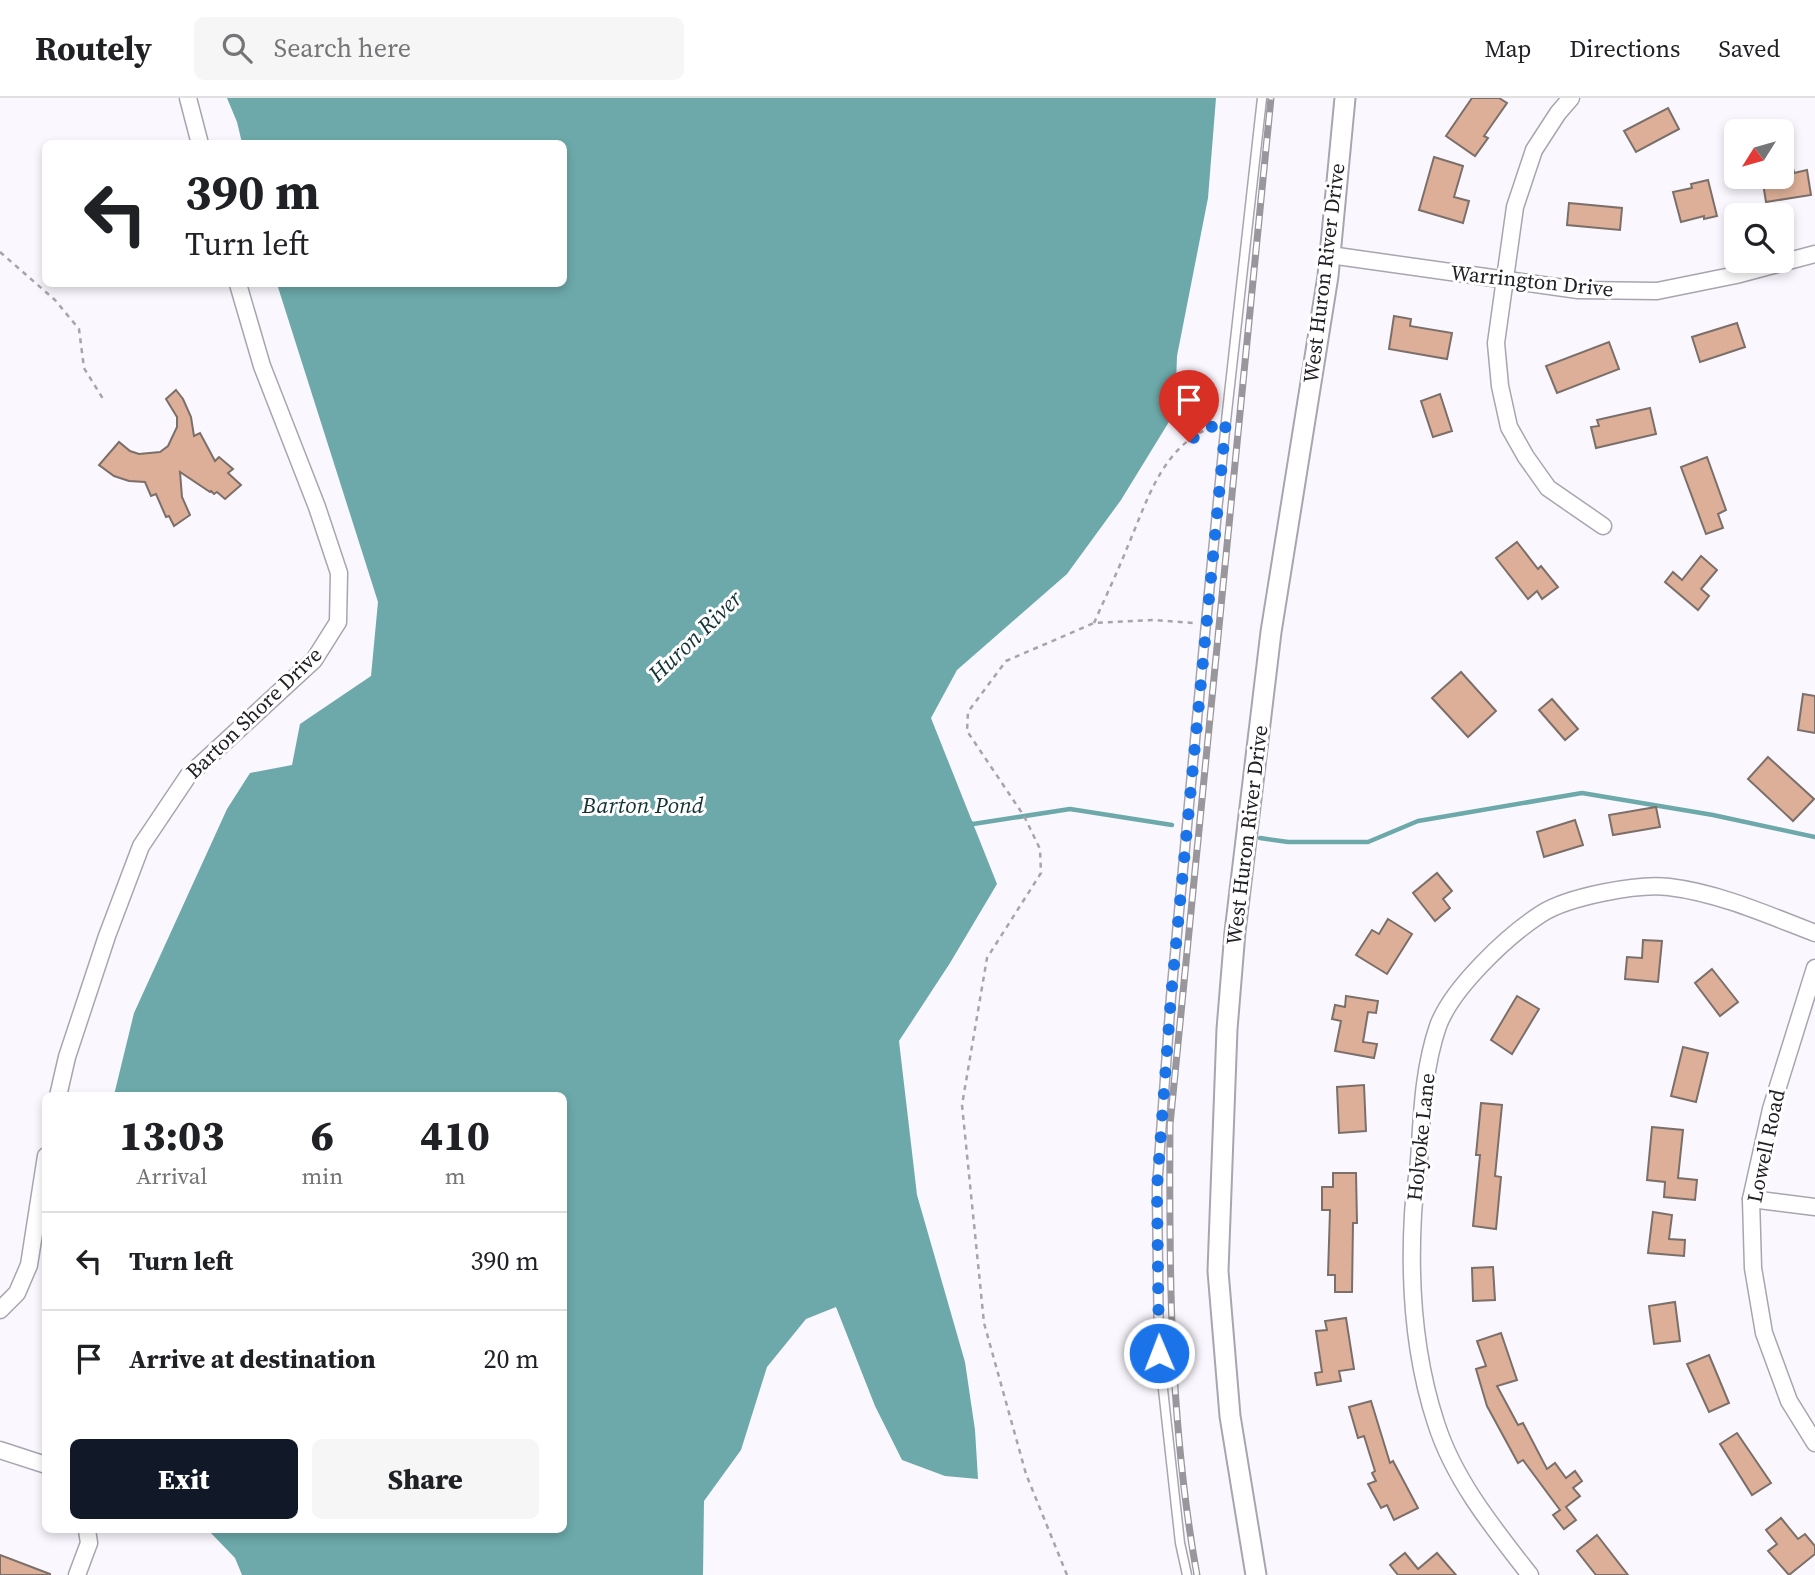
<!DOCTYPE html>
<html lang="en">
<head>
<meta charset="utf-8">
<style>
	body { margin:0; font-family:"Source Serif 4",serif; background:#f6f6f6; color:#202124; height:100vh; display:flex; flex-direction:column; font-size:26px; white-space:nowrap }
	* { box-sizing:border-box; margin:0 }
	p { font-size:23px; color:#757577 }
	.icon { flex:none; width:38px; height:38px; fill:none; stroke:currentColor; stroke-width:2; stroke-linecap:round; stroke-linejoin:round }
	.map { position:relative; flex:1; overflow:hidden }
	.drawer { position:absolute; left:42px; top:994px; width:525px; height:441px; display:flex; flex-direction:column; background:#fff; border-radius:10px; box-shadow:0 4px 10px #0003 }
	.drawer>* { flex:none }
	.banner { position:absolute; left:42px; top:42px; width:525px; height:147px; border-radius:10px; box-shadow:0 4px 10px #0003; background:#fff; color:#202124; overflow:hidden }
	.needle { width:46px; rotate:233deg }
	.controls { position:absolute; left:1724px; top:21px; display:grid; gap:14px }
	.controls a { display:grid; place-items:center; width:70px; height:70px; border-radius:10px; background:#fff; box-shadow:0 4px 10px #0003; font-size:35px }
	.pin { position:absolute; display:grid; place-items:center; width:60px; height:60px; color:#fff; margin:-72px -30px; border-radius:50% 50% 50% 0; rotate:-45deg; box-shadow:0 0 7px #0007 }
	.pin .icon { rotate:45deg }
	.me { position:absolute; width:77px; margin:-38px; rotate:359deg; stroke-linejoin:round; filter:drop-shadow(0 0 5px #0008) }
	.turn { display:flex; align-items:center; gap:24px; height:147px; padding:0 28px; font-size:32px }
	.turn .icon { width:91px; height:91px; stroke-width:2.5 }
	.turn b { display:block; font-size:49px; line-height:60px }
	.eta { display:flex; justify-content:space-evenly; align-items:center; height:119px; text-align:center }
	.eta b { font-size:42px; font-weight:800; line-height:49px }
	.cta { display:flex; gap:14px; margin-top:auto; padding:14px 28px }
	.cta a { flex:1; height:80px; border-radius:10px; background:#111827; color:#fff; font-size:28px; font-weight:800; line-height:80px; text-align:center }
	.cta a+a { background:#f6f6f6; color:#202124 }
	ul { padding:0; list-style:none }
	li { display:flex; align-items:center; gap:21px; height:98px; padding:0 28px; border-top:2px solid #e0e0e0 }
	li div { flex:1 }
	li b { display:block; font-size:26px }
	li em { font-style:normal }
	header { display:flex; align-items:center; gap:42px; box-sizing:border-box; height:98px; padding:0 35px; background:#fff; border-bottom:2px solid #e0e0e0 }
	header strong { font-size:33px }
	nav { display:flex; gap:38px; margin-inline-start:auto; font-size:24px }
	.search { width:490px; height:63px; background:#f6f6f6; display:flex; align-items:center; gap:18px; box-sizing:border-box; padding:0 24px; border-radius:10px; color:#757577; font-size:26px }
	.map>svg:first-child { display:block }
	.water { fill:#6da9aa }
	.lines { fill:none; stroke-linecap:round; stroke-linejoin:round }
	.stream { stroke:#6da9aa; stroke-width:4.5 }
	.building { fill:#ddaf98; stroke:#7b6f69; stroke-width:2 }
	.service-casing { stroke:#a9a5b0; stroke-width:11 }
	.minor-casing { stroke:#a9a5b0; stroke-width:19 }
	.tertiary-casing { stroke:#a9a5b0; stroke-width:23 }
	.path { stroke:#a7a4ab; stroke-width:2.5; stroke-dasharray:5 5; stroke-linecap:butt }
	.service { stroke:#fff; stroke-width:8 }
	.minor { stroke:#fff; stroke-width:16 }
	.tertiary { stroke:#fff; stroke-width:19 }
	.rail-casing { stroke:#99969c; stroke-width:7 }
	.rail { stroke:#fff; stroke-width:4.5; stroke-dasharray:13; stroke-linecap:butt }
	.route { stroke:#1a73e8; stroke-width:12; stroke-dasharray:0 21.6 }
	.labels { text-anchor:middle; stroke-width:6; stroke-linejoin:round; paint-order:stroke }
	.street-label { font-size:21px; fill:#222025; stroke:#fff }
	.water-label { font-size:23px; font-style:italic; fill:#133233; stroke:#fff }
</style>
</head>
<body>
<header>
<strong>Routely</strong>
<div class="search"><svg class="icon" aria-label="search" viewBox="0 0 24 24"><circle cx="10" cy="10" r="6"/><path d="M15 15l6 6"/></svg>Search here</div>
<nav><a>Map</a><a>Directions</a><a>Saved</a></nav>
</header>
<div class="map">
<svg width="1815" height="1477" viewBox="0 0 1815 1477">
	<rect width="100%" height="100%" fill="#faf7fe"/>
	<!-- water -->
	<polygon class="water" points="227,0 1216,0 1208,100 1177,258 1175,314 1121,402 1067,476 957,572 931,620 997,786 950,865 899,943 917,1097 965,1264 975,1332 978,1381 945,1378 902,1362 875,1308 836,1209 806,1221 767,1269 741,1352 704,1403 703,1477 242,1477 235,1460 208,1432 564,1432 564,998 114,997 134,915 227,711 250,675 292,667 300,626 371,578 378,504 277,186 564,186 564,46 242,45 237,24"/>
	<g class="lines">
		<!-- stream -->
		<g class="stream">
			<polyline points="969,724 973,726 1070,711 1172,727"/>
			<polyline points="1260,740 1288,744 1368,744 1418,723 1582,695 1713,717 1815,739"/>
		</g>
	</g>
	<!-- building -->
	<g class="building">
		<polygon points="1472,0 1499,0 1507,5 1484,38 1488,40 1475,58 1446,38"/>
		<polygon points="1668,10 1679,31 1636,54 1624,33"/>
		<polygon points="1434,59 1463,68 1454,99 1469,103 1463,125 1419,112"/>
		<polygon points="1793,70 1794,75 1807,72 1811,97 1766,104 1762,79 1782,79 1782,71"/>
		<polygon points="1708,82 1717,118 1704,121 1704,118 1681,124 1673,94 1692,90 1691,86"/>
		<polygon points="1569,105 1622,110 1620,132 1567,127"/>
		<polygon points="1394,218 1411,221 1410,228 1452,235 1447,261 1389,251"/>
		<polygon points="1737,225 1745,249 1700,264 1692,239"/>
		<polygon points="1609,244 1619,271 1557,295 1546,268"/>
		<polygon points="176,292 183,301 191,319 194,338 200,335 215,363 219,359 233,371 228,375 241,387 225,401 217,394 214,396 211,393 210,394 180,374 182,399 190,417 174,428 169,418 166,419 156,396 151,398 145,384 129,383 114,378 99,367 119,344 130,353 139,356 160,354 168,348 177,329 177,319 166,301"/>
		<polygon points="1440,296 1452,333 1433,339 1421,303"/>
		<polygon points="1650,310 1656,336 1596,350 1591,329 1599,328 1597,322"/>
		<polygon points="1707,359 1726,412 1718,416 1723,430 1706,436 1681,369"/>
		<polygon points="1517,444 1538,471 1541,468 1558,489 1542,501 1537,493 1528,501 1496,460"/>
		<polygon points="1701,458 1717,472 1701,491 1709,498 1698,512 1665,484 1673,474 1682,482"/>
		<polygon points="1461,574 1496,613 1468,639 1432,600"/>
		<polygon points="1803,596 1815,598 1815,635 1798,632"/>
		<polygon points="1552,601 1578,631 1565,642 1539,612"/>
		<polygon points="1768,659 1814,701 1793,723 1748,681"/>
		<polygon points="1656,709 1660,729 1613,737 1609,717"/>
		<polygon points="1575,722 1583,747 1544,759 1537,734"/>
		<polygon points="1437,775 1452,793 1443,801 1450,810 1435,823 1413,795"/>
		<polygon points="1388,821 1412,836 1387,876 1356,857 1372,832 1379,836"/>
		<polygon points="1643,842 1662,843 1658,884 1625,881 1627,859 1642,860"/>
		<polygon points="1712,871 1738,904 1720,918 1695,885"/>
		<polygon points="1346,898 1378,903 1376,915 1368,914 1363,944 1377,946 1374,960 1335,953 1341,923 1332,921 1335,907 1345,909"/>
		<polygon points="1517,898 1539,911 1512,956 1491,942"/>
		<polygon points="1683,949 1708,955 1696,1004 1671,998"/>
		<polygon points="1364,987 1366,1033 1339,1035 1337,989"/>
		<polygon points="1481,1005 1502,1007 1495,1078 1501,1079 1496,1131 1473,1128 1480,1057 1476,1057"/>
		<polygon points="1652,1029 1683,1032 1678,1080 1697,1082 1695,1102 1664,1099 1665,1084 1647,1082"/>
		<polygon points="1333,1075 1356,1075 1357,1125 1353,1125 1352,1194 1335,1194 1335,1177 1328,1177 1330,1112 1322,1112 1322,1089 1333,1089"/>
		<polygon points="1653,1114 1672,1117 1669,1141 1685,1142 1684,1158 1648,1155"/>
		<polygon points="1493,1169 1495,1202 1473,1203 1472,1170"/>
		<polygon points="1675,1204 1680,1243 1654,1246 1649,1208"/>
		<polygon points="1346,1220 1354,1271 1339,1273 1341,1283 1317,1287 1315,1275 1322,1274 1316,1233 1327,1232 1325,1223"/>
		<polygon points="1501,1235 1517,1282 1497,1288 1518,1327 1523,1325 1547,1371 1555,1365 1566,1380 1575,1373 1582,1383 1573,1390 1580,1398 1566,1409 1576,1422 1564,1431 1553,1417 1560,1412 1523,1362 1518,1365 1487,1308 1476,1271 1486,1268 1477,1243"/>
		<polygon points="1709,1257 1729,1305 1709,1314 1687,1266"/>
		<polygon points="1371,1303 1390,1365 1393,1363 1418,1410 1394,1422 1387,1407 1381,1410 1368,1386 1376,1383 1372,1375 1375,1373 1364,1338 1358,1340 1349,1309"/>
		<polygon points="1737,1335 1771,1385 1752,1397 1720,1346"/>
		<polygon points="1781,1420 1798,1441 1805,1436 1815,1448 1815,1456 1789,1477 1768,1453 1777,1446 1766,1432"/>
		<polygon points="1597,1437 1628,1477 1596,1477 1577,1453"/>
		<polygon points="1405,1455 1418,1471 1437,1455 1456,1477 1398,1477 1390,1467"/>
		<polygon points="0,1457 50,1476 50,1477 0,1477"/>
	</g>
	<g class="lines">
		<defs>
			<polyline id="service" points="1187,1477 1180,1445 1159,1255 1157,1090 1171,899 1206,525 1226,323 1262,0"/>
			<g id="minor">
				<polyline points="188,0 200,46"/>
				<polyline points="1571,0 1558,15 1534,52 1515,109 1496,245 1500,288 1509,329 1526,359 1548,390 1603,428"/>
				<polyline points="1330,157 1578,192 1657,193 1736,177 1815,156"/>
				<polyline points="1815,870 1771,1011 1751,1101 1753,1170 1764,1235 1789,1303 1815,1345"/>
				<polyline points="58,998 67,959 107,838 141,748 188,678 314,562 338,524 339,475 317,409 262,268 238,186"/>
				<polyline points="1751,1101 1815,1109"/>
				<polyline points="0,1212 17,1195 29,1167 46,1058"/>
				<polyline points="0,1352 46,1367"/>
				<polyline points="77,1477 89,1445 87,1432"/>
				<path d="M 1530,1477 C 1494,1431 1454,1382 1436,1325 C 1414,1258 1409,1187 1413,1116 C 1414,1098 1417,1081 1419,1063 C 1422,1017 1423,972 1438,928 C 1452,890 1507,838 1541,816 C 1567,799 1638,785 1669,789 C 1719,795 1768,817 1815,835"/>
			</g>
			<polyline id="tertiary" points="1256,1477 1230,1318 1218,1173 1227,931 1235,834 1271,534 1328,178 1345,0"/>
		</defs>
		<!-- service casing -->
		<use href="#service" class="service-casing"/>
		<!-- minor casing -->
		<use href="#minor" class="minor-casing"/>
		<!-- tertiary casing -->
		<use href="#tertiary" class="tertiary-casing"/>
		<!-- path -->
		<g class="path">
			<polyline points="0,154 55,202 79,231 84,270 105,304"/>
			<path d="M 1094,525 C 1105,500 1117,475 1127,450 C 1147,404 1161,349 1212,329"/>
			<polyline points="1067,1477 1026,1376 984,1225 962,1007 987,860 1041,775 1040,751 1024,718 967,633 968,614 1006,563 1094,525 1153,522 1193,525"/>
		</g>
		<!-- service -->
		<use href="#service" class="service"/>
		<!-- minor -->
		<use href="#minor" class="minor"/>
		<!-- tertiary -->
		<use href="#tertiary" class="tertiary"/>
		<defs>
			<path id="rail" d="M 1197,1477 C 1170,1328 1169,1177 1170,1027 L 1271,0"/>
		</defs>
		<!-- rail casing -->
		<use href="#rail" class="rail-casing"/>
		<!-- rail -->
		<use href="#rail" class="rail"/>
	</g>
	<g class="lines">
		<!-- route -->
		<polyline class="route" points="1159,1255 1157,1090 1159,1062 1171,899 1226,323 1201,333 1189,344"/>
	</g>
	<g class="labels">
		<!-- street labels -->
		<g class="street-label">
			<text transform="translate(1324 175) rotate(-83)" y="7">West Huron River Drive</text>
			<text transform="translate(1532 183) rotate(6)" y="7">Warrington Drive</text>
			<text transform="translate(254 615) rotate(-44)" y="7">Barton Shore Drive</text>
			<text transform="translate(1247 737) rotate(-83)" y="7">West Huron River Drive</text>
			<text transform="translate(1421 1039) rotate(-84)" y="7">Holyoke Lane</text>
			<text transform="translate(1766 1048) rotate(-78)" y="7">Lowell Road</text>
		</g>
		<!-- water labels -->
		<g class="water-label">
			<text transform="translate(695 538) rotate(-44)" y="8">Huron River</text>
			<text x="643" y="715">Barton Pond</text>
		</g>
	</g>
</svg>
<div class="controls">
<a><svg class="needle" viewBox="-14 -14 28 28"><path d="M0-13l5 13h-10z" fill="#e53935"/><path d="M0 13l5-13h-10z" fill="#757577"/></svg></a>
<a><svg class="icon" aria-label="search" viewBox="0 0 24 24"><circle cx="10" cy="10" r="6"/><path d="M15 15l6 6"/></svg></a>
</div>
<div class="pin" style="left:1189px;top:344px;background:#d93025"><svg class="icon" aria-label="arrive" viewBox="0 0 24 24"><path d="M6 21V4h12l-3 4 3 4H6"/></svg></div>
<svg class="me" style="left:1159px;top:1255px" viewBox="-20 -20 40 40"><circle r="17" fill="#1a73e8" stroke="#fff" stroke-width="3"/><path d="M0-11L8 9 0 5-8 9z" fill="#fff"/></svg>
<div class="banner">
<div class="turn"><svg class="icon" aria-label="left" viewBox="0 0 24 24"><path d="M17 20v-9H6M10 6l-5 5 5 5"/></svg><div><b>390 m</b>Turn left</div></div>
</div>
<section class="drawer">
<div class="eta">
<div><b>13:03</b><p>Arrival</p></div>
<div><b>6</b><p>min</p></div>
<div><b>410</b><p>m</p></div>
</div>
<ul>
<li><svg class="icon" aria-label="left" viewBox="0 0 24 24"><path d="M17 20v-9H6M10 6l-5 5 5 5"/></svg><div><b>Turn left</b></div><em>390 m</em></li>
<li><svg class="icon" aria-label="arrive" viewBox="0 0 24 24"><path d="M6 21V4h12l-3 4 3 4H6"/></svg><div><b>Arrive at destination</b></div><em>20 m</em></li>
</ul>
<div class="cta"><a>Exit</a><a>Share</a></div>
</section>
</div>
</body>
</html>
